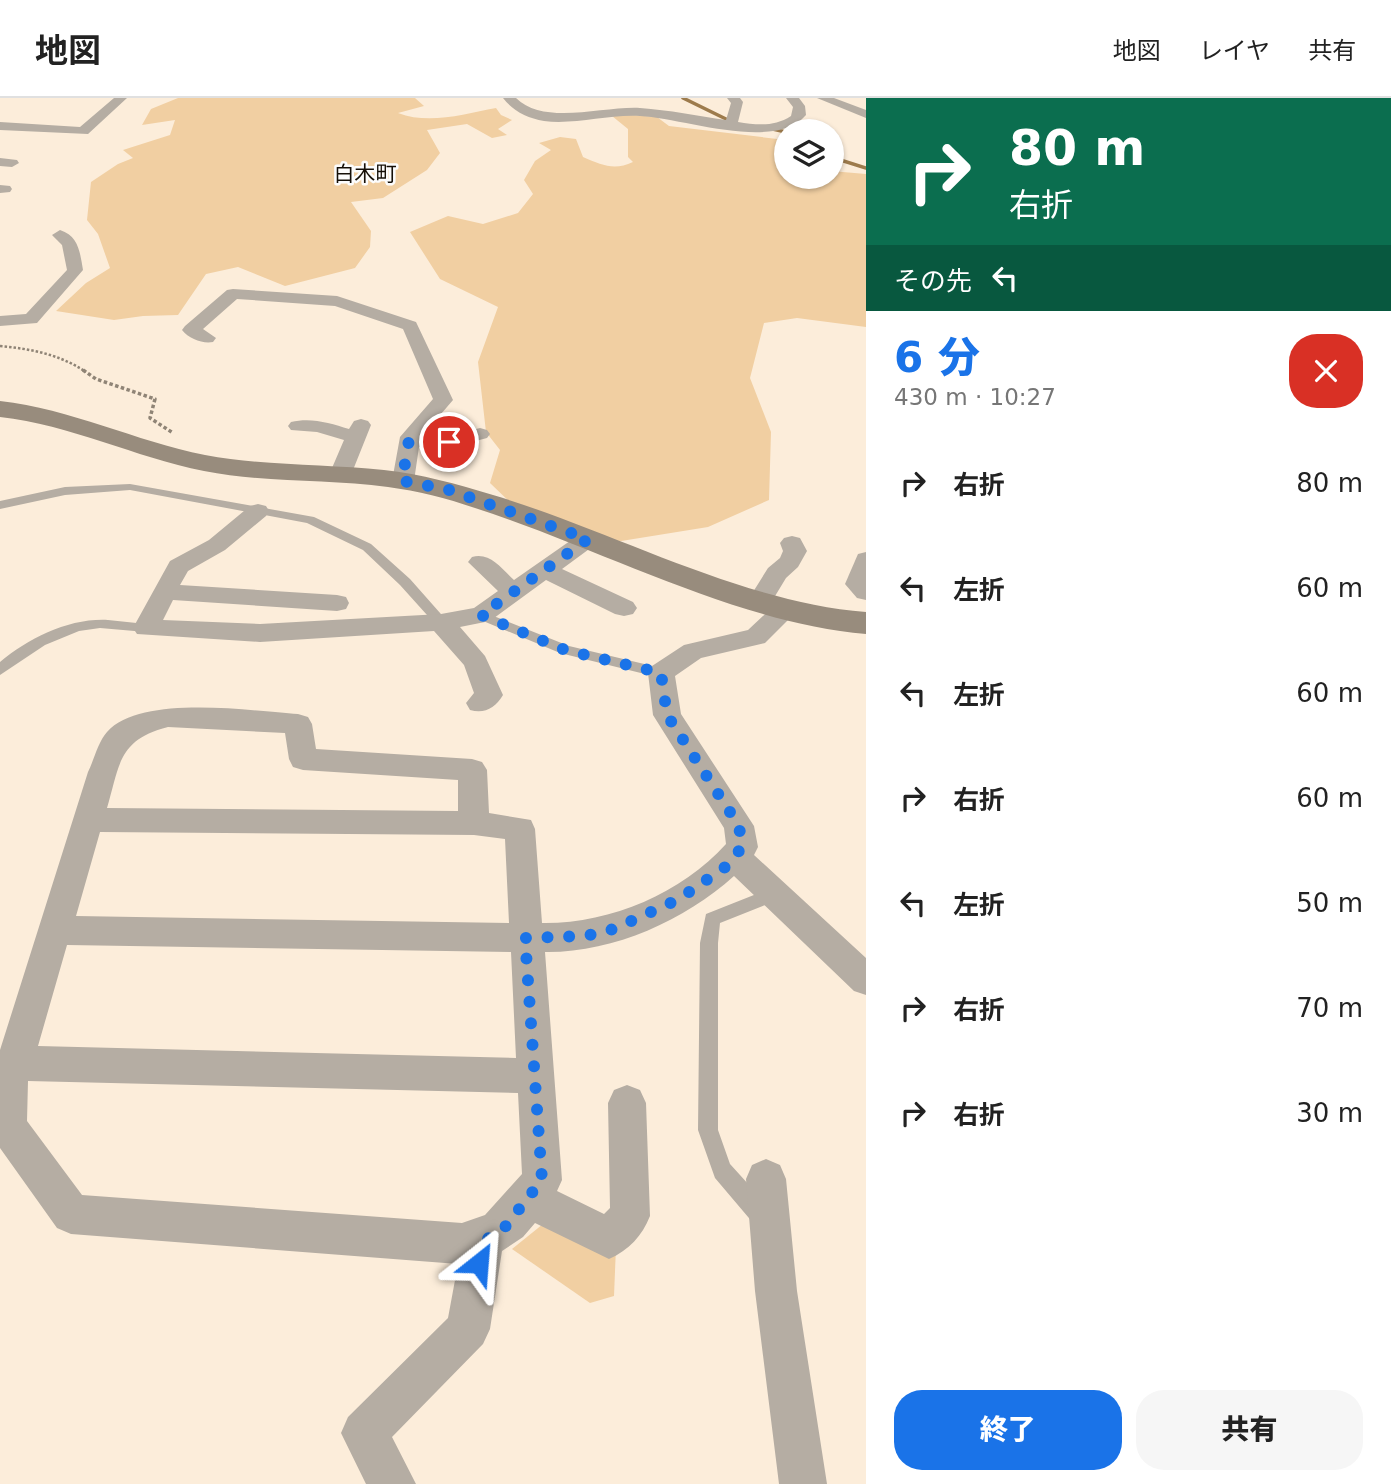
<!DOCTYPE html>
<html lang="ja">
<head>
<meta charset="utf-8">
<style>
	body { margin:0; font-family:"DejaVu Sans","Noto Sans JP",sans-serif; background:#f6f6f6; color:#222; height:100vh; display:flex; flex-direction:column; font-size:26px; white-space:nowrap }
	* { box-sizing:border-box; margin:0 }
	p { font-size:23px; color:#767676 }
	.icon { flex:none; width:38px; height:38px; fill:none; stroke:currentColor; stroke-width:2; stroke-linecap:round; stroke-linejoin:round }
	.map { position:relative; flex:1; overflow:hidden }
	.drawer { display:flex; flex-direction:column; background:#fff; width:525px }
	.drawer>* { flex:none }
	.banner { background:#0b6e4f; color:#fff; overflow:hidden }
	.fabs { position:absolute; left:774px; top:21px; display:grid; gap:14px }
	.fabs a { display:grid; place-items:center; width:70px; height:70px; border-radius:50%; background:#fff; box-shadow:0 2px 5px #0004; font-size:35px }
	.pin { position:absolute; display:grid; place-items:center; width:60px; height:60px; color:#fff; margin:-30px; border:4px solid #fff; border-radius:50%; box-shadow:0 2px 7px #0007 }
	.me { position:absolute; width:77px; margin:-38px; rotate:28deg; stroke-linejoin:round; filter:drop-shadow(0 0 5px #0008) }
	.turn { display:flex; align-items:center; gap:24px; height:147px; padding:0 28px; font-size:32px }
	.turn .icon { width:91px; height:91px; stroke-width:2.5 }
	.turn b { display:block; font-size:49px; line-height:60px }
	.then { display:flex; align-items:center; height:66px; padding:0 28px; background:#0003; gap:14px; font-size:26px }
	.round { display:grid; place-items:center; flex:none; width:74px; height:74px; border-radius:28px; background:#f6f6f6 }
	.overview { display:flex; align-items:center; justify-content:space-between; height:119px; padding:0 28px }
	h1 { font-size:42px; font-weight:800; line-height:52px; color:#1a73e8 }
	.cta { display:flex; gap:14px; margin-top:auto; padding:14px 28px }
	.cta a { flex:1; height:80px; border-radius:28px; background:#1a73e8; color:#fff; font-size:28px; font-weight:800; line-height:80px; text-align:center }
	.cta a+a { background:#f6f6f6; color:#222 }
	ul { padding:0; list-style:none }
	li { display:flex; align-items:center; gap:21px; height:105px; padding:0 28px }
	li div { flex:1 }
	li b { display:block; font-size:26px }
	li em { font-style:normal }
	header { display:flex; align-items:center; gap:42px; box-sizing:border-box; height:98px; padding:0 35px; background:#fff; border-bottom:2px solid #e0e0e0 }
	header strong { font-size:33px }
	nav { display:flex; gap:38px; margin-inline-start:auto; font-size:24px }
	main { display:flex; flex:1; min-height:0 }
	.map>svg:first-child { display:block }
	.green { fill:#f1cfa2 }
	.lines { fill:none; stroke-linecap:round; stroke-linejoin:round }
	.stream { stroke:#9d7b4c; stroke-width:3.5 }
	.path-far1 { stroke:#8f8476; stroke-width:2.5; stroke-dasharray:2.5 2; stroke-linecap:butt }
	.path { stroke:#8f8476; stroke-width:3.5; stroke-dasharray:3.5 2.5; stroke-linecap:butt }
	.lane { fill:#b5ada3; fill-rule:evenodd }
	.street { fill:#b5ada3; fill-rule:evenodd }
	.secondary { fill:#988c7d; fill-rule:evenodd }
	.route { stroke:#1a73e8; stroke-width:12; stroke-dasharray:0 21.6 }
	.labels { text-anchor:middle; stroke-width:5; stroke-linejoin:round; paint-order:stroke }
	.far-quarter-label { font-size:21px; fill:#150f07; stroke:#fcfcfc }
</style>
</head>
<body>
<header>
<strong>地図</strong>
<nav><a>地図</a><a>レイヤ</a><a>共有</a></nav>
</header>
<main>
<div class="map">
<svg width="866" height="1386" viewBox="0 0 866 1386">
	<rect width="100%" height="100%" fill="#fcedda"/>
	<!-- green -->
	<g class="green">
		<path d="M 178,0 L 415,0 L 424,8 L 398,15 C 429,27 464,16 496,10 L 501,17 L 512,22 L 498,31 L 507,37 L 492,40 L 467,26 L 427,32 L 440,55 L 427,72 L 383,100 L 351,104 L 371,133 L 370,149 L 355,170 L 285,188 L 238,169 L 206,176 L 178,217 L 143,218 L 114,222 L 56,213 L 86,185 L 110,170 L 98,136 L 87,122 L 91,84 L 118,66 L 133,60 L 123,52 L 170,37 L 175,22 L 142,27 L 151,11 Z"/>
		<path d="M 632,17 L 657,19 L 669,28 L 786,42 L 786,79 L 831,79 L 831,73 L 866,76 L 866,229 L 797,220 L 764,225 L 750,280 L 771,334 L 769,402 L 708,429 L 615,444 L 514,408 L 490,385 L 500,352 L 486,334 L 478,264 L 498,209 L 440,181 L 410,134 L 448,118 L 483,126 L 518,115 L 533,96 L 524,82 L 535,63 L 551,52 L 539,45 L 560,39 L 576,41 L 583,59 C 602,67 614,73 633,64 L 628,59 L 628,31 L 612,18 Z"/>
		<polygon points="553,1118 616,1149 614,1198 590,1205 512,1151"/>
	</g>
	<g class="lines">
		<!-- stream -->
		<g class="stream">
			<polyline points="683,0 728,22"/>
			<polyline points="768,30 786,34"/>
			<polyline points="831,59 866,70"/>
		</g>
		<!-- path-far1 -->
		<path class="path-far1" d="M 0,248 C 31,251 59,256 86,274"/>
		<!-- path -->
		<polyline class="path" points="83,272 96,281 155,301 150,320 173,335"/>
		<!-- lane -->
		<g class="lane">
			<polygon points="130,386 314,419 371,446 410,481 448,524 446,527 436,527 400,487 363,452 307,425 130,392 65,397 0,411 0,403 65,389"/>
			<polygon points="481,513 569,548 661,570 668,575 661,580 560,555 476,520 476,514"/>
			<path d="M 108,522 L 146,526 L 153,530 L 146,534 L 100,530 L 79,533 L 45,547 L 0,577 L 0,564 C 29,540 69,520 108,522 Z"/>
			<polygon points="774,789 780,791 783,796 780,801 720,825 718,845 718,1032 730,1066 770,1110 773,1118 770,1126 762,1129 754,1126 715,1080 698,1032 700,845 706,816"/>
		</g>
		<!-- street -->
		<g class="street">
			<polygon points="114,0 127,0 88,36 0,32 0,24 80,29"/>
			<path d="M 503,0 L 516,0 C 544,28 603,8 640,10 C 669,12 698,18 726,22 L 731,5 L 727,0 L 740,0 L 743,4 L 738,24 C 757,27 774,29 791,18 L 793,9 L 786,0 L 799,0 L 805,8 L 806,17 C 775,54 683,20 640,18 C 609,16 575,27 544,23 C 527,20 513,13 503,0 Z"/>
			<polygon points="817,0 834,0 866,12 866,20"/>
			<polygon points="0,60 17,62 19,65 12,69 0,68"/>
			<polygon points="0,87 10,88 12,91 10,94 0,95"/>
			<path d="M 60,132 C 79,138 80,155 83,172 L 37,225 L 0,228 L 0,218 L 26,216 L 67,172 L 62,147 L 52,137 Z"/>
			<path d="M 233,191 L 337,198 L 416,224 L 453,302 L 423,337 L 449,338 L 480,330 L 487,332 L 490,336 L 487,340 L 449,350 L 419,349 L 414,383 L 411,388 L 395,388 L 392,383 L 400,339 L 433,301 L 403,231 L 335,208 L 237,201 L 203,231 L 216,240 L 213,244 C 203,246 189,241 182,232 L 185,228 L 227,192 Z"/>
			<path d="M 361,321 L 368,323 L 371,327 L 351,377 L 348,382 L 332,382 L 329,377 L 344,342 L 317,334 L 291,332 L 288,328 L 291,324 C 311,319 330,325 349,331 L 354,323 Z"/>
			<path d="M 258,406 L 266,408 L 269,413 L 266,418 L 225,452 L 188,473 L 180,487 L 337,497 L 346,499 L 349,505 L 346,511 L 337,513 L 173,502 L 163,522 L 260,526 L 441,516 L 474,510 L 498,493 L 468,464 L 472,459 C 490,454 501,470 514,482 L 580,436 L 596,436 L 600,441 L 596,446 L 562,471 L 633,504 L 637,510 L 633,516 L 624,518 L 615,516 L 546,482 L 490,523 L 460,529 L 485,558 L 503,597 C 495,610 485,616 470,612 L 466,605 L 474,595 L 464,567 L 434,533 L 260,544 L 137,536 L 133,530 L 170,463 L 209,442 L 250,408 Z"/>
			<polygon points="792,438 800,440 807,453 798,469 786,480 769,508 760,510 751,508 748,502 768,470 780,460 783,453 780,445 784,440"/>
			<polygon points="866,454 866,502 857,500 845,486 858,456"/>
			<path d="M 787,502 L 796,504 L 800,510 L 765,545 L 701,560 L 675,578 L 681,616 L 754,728 L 758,749 L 754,757 L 866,860 L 866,897 L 854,893 L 734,778 C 684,823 612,855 545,854 L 562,1082 L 557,1093 L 604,1116 L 610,1110 L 608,1005 L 614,992 L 627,987 L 640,992 L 646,1005 L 650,1118 C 642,1138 629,1152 609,1161 L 535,1125 L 523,1139 L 502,1153 L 490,1231 L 483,1246 L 392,1339 L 416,1386 L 366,1386 L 341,1335 L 348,1319 L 448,1220 L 458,1166 L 71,1136 L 57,1130 L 0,1050 L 0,952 L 88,674 C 94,662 98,644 107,634 C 141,596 250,613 298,616 L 308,619 L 312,626 L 316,651 L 472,661 L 482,664 L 487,672 L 489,715 L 531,722 L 535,731 L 542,825 C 609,826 681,796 726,746 L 724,730 L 653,617 L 648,575 L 652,568 L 684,547 L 748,532 L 778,504 ZM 168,629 L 285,635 L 289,661 L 293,669 L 303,672 L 458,682 L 458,713 L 107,710 C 120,666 118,642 168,629 ZM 100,734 L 474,737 L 505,741 L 509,825 L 76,818 ZM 67,847 L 511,854 L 516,960 L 38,948 ZM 28,983 L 518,995 L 522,1076 L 485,1117 L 462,1125 L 82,1097 L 27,1023 Z"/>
			<polygon points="766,1061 780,1067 786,1081 797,1193 827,1386 779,1386 755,1193 746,1081 752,1067"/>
		</g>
		<!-- secondary -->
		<path class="secondary" d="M 0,303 C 71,311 135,343 205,357 C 264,368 325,366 384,372 C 421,376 457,386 493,397 C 613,433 740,504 866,514 L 866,536 C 736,525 600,450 475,410 C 446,400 418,393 388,389 C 327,381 264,385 204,373 C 134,359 71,327 0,319 Z"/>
	</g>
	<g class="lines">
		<!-- route -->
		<polyline class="route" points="449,344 409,342 402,383 446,391 588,441 481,517 565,552 661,575 667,617 739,728 742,749 728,767 679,801 614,831 586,838 525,840 542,1082 501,1134 483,1143 479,1165"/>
	</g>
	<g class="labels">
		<!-- far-quarter labels -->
		<g class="far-quarter-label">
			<text x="365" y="83">白木町</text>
		</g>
	</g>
</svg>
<div class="fabs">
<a><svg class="icon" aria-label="layers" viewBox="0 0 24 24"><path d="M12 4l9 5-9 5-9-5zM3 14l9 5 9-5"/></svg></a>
</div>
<div class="pin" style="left:449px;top:344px;background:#d93025"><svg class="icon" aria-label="arrive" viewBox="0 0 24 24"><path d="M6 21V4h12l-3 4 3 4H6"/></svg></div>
<svg class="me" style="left:479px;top:1165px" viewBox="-20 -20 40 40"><path d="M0-17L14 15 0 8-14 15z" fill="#1a73e8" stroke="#fff" stroke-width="4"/></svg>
</div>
<section class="drawer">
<div class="banner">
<div class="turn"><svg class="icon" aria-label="right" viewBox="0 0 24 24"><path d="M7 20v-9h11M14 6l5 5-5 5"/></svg><div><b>80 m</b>右折</div></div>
<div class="then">その先<svg class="icon" aria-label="left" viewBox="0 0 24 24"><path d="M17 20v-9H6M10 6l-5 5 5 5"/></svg></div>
</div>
<div class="overview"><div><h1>6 分</h1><p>430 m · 10:27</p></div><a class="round" style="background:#d93025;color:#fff"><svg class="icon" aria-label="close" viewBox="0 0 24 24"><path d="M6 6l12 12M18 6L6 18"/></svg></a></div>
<ul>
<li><svg class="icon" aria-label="right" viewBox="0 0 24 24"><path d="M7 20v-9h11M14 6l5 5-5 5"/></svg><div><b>右折</b></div><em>80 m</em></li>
<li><svg class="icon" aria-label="left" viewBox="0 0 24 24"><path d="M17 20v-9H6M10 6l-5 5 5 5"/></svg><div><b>左折</b></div><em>60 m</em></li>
<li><svg class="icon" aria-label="left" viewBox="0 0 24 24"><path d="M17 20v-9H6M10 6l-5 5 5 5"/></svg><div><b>左折</b></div><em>60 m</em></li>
<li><svg class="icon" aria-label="right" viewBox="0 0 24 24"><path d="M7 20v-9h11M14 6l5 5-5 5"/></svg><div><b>右折</b></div><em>60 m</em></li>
<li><svg class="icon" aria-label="left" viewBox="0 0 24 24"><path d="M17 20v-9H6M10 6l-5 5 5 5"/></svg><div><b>左折</b></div><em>50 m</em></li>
<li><svg class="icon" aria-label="right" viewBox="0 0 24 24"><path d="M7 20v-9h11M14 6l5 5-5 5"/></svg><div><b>右折</b></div><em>70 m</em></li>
<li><svg class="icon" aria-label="right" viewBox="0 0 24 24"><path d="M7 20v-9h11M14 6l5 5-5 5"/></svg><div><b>右折</b></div><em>30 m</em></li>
</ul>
<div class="cta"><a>終了</a><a>共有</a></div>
</section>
</main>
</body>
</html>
